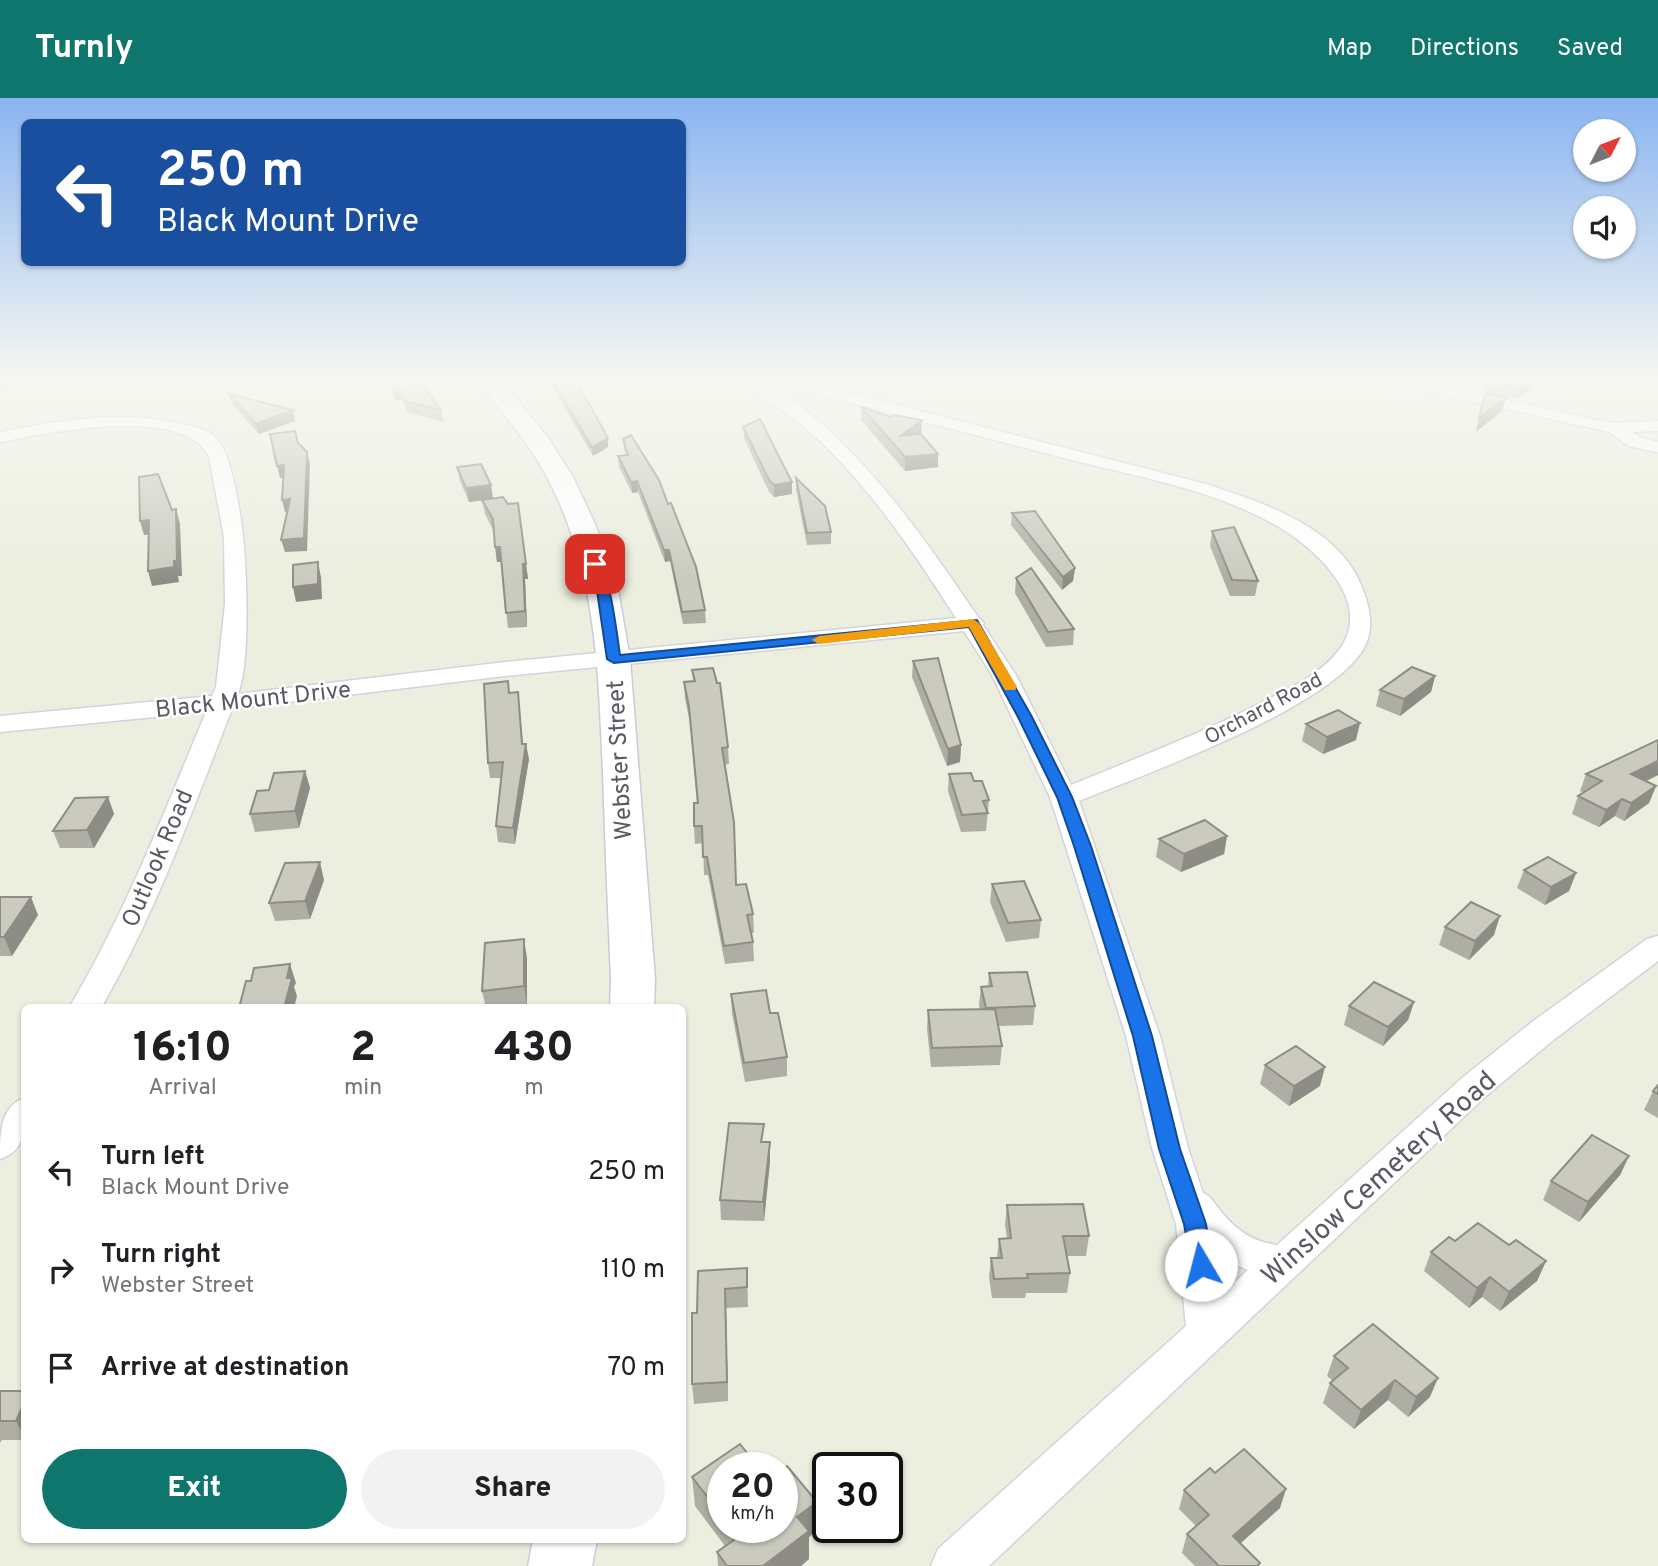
<!DOCTYPE html>
<html lang="en">
<head>
<meta charset="utf-8">
<style>
	body { margin:0; font-family:Overpass,sans-serif; background:#f2f2f2; color:#202124; height:100vh; display:flex; flex-direction:column; font-size:26px; white-space:nowrap }
	* { box-sizing:border-box; margin:0 }
	p { font-size:23px; color:#757577 }
	.icon { flex:none; width:38px; height:38px; fill:none; stroke:currentColor; stroke-width:2; stroke-linecap:round; stroke-linejoin:round }
	.map { position:relative; flex:1; overflow:hidden }
	.panel { position:absolute; left:21px; top:906px; width:665px; height:539px; display:flex; flex-direction:column; background:#fff; border-radius:10px; box-shadow:0 2px 5px #0004 }
	.panel>* { flex:none }
	.top-card { position:absolute; left:21px; top:21px; width:665px; height:147px; border-radius:10px; box-shadow:0 2px 5px #0004; background:#1a4fa0; color:#fff; overflow:hidden }
	.needle { width:46px; rotate:48deg }
	.controls { position:absolute; left:1573px; top:21px; display:grid; gap:14px }
	.controls a { display:grid; place-items:center; width:63px; height:63px; border-radius:50%; background:#fff; box-shadow:0 2px 5px #0004; font-size:35px }
	.speed { position:absolute; left:707px; top:1354px; display:flex; gap:14px; font-size:35px; font-weight:700; text-align:center }
	.speed>* { display:grid; place-content:center; width:91px; height:91px; border-radius:50%; background:#fff; box-shadow:0 2px 5px #0004; line-height:1 }
	.speed small { font-size:18px; font-weight:400 }
	.speed .limit { border:4px solid #111; border-radius:10px; background:#fff; color:#111 }
	.pin { position:absolute; display:grid; place-items:center; width:60px; height:60px; color:#fff; margin:-30px; border-radius:14px; box-shadow:0 4px 10px #0006 }
	.me { position:absolute; width:77px; margin:-38px; rotate:352deg; stroke-linejoin:round; filter:drop-shadow(0 0 5px #0008) }
	.turn { display:flex; align-items:center; gap:24px; height:147px; padding:0 21px; font-size:32px }
	.turn .icon { width:91px; height:91px; stroke-width:2.5 }
	.turn b { display:block; font-size:49px; line-height:60px }
	.eta { display:flex; justify-content:space-evenly; align-items:center; height:119px; text-align:center }
	.eta b { font-size:42px; font-weight:800; line-height:49px }
	.primary-button { display:flex; gap:14px; margin-top:auto; padding:14px 21px }
	.primary-button a { flex:1; height:80px; border-radius:42px; background:#0f766e; color:#fff; font-size:28px; font-weight:800; line-height:80px; text-align:center }
	.primary-button a+a { background:#f2f2f2; color:#202124 }
	ul { padding:0; list-style:none }
	li { display:flex; align-items:center; gap:21px; height:98px; padding:0 21px }
	li div { flex:1 }
	li b { display:block; font-size:26px }
	li em { font-style:normal }
	header { display:flex; align-items:center; gap:42px; box-sizing:border-box; height:98px; padding:0 35px; background:#0f766e; color:#fff }
	header strong { font-size:33px }
	nav { display:flex; gap:38px; margin-inline-start:auto; font-size:24px }
	.map>svg:first-child { display:block }
	.lines { fill:none; stroke-linecap:round; stroke-linejoin:round }
	.street-casing { stroke:#d3d3db; stroke-width:3 }
	.secondary-casing { stroke:#cbcbd5; stroke-width:3 }
	.street { fill:#fff; fill-rule:evenodd }
	.secondary { fill:#fff; fill-rule:evenodd }
	.wall { fill:#aeaea4 }
	.shaded-wall { fill:#8d8d86 }
	.building { fill:#cacabf; stroke:#8d8d86; stroke-width:2 }
	.route { fill:#1a73e8; stroke:#114b97; stroke-width:2 }
	.slow { fill:#f59e0b }
	.labels { text-anchor:middle; stroke-width:5; stroke-linejoin:round; paint-order:stroke }
	.far-street-label { font-size:21px; fill:#595a62; stroke:#fff }
	.street-label { font-size:24px; fill:#595a62; stroke:#fff }
	.near-street-label { font-size:28px; fill:#595a62; stroke:#fff }
</style>
</head>
<body>
<header>
<strong>Turnly</strong>
<nav><a>Map</a><a>Directions</a><a>Saved</a></nav>
</header>
<div class="map">
<svg width="1658" height="1468" viewBox="0 0 1658 1468">
	<rect width="100%" height="100%" fill="#eceedf"/>
	<g class="lines">
		<defs>
			<g id="street">
				<path d="M 742,279 L 787,279 L 1206,386 C 1263,405 1341,429 1363,492 C 1370,510 1374,529 1365,548 C 1334,609 1145,676 1079,703 L 1160,938 L 1188,1050 L 1203,1095 C 1211,1098 1214,1105 1219,1111 C 1234,1131 1252,1144 1277,1147 L 1462,980 L 1532,924 L 1647,841 L 1658,838 L 1658,863 L 1556,940 L 1486,998 L 989,1468 L 931,1468 L 938,1451 L 1186,1228 L 1176,1126 L 1152,1050 L 1126,938 L 1050,699 L 992,577 L 964,533 L 505,578 L 232,611 C 192,713 156,815 101,910 L 69,910 C 125,816 164,715 206,614 L 0,634 L 0,618 L 212,598 L 216,589 L 225,506 L 224,439 L 209,359 C 185,306 46,335 0,344 L 0,334 C 60,322 118,312 178,325 C 194,328 211,331 220,345 C 235,367 244,436 245,464 C 247,496 249,567 238,596 L 505,564 L 956,520 C 913,453 869,387 809,333 C 789,314 759,301 742,279 ZM 766,283 C 867,309 968,335 1068,361 C 1139,379 1216,392 1279,429 C 1316,451 1375,504 1339,552 C 1320,577 1288,591 1261,605 C 1199,636 1135,661 1071,687 L 1016,577 L 983,527 L 984,525 L 978,519 C 931,450 884,382 822,326 C 805,310 784,297 766,283 ZM 1218,1160 L 1248,1172 L 1223,1195 Z"/>
				<polygon points="1377,279 1406,279 1591,321 1614,325 1658,323 1658,333 1632,334 1641,340 1658,344 1658,354 1629,348 1609,334 1385,284"/>
				<path d="M 24,1000 C 26,1025 28,1052 0,1061 C 0,1035 0,1009 24,1000 Z"/>
			</g>
			<g id="secondary">
				<path d="M 476,279 L 499,279 L 548,340 L 573,379 L 595,426 L 617,486 L 630,561 L 655,881 L 654,910 L 610,910 L 611,881 C 608,812 605,743 603,674 C 598,569 597,474 547,379 C 528,342 499,313 476,279 Z"/>
				<polygon points="533,1442 597,1442 592,1468 528,1468"/>
			</g>
		</defs>
		<!-- street casing -->
		<use href="#street" class="street-casing"/>
		<!-- secondary casing -->
		<use href="#secondary" class="secondary-casing"/>
		<!-- street -->
		<use href="#street" class="street"/>
		<!-- secondary -->
		<use href="#secondary" class="secondary"/>
	</g>
	<!-- wall -->
	<g class="wall">
		<polygon points="387,279 416,279 441,312 443,324 407,314 402,302 396,303"/>
		<polygon points="548,279 574,279 608,349 593,358 548,282"/>
		<polygon points="1488,279 1530,291 1517,301 1484,294"/>
		<polygon points="229,296 293,312 295,323 259,336 232,306"/>
		<polygon points="861,309 921,336 920,336 938,356 938,369 905,373 861,322"/>
		<polygon points="743,329 792,396 774,399 769,394 744,340"/>
		<polygon points="623,341 705,512 706,525 683,526 670,463 665,464 638,394 632,395 619,369 618,358 626,357 624,351"/>
		<polygon points="457,369 491,387 493,401 508,406 518,405 528,481 525,481 527,529 508,530 501,464 497,464 494,434 485,416 482,402 489,401 469,404 460,383"/>
		<polygon points="796,380 831,434 831,446 807,447 796,392"/>
		<polygon points="1012,415 1075,470 1073,483 1062,492 1011,427"/>
		<polygon points="1212,433 1258,483 1255,498 1230,498 1210,448"/>
		<polygon points="1016,480 1074,531 1073,547 1046,549 1015,495"/>
		<polygon points="913,563 961,647 960,664 947,668 912,579"/>
		<polygon points="692,572 728,649 729,666 724,667 736,787 753,816 754,835 751,835 753,844 754,863 725,866 708,777 704,777 703,745 695,746 694,728 697,705 690,625 685,601 684,584 693,583"/>
		<polygon points="1435,578 1431,594 1400,618 1376,608 1380,592"/>
		<polygon points="508,583 509,595 518,594 523,646 529,661 515,746 498,744 496,728 501,680 490,680 488,665"/>
		<polygon points="1306,626 1356,642 1323,656 1302,643"/>
		<polygon points="305,673 310,690 299,730 255,734 250,716"/>
		<polygon points="949,676 974,683 989,702 986,733 961,734 948,693"/>
		<polygon points="1586,676 1658,677 1646,683 1656,688 1649,705 1624,723 1615,718 1599,729 1572,716 1578,698 1584,695 1580,693"/>
		<polygon points="108,699 114,716 94,750 60,750 53,733"/>
		<polygon points="1227,738 1224,756 1181,774 1156,759 1159,741"/>
		<polygon points="1524,772 1576,775 1569,793 1545,807 1517,790"/>
		<polygon points="324,782 310,821 275,823 269,805"/>
		<polygon points="992,786 1041,822 1039,840 1006,844 990,804"/>
		<polygon points="0,799 38,817 12,858 0,858"/>
		<polygon points="1445,829 1494,837 1469,862 1439,847"/>
		<polygon points="527,860 527,907 500,910 486,910 482,893"/>
		<polygon points="989,875 1035,908 1033,927 998,928 1002,948 1000,967 931,969 927,931 928,912 980,911 979,907 981,889 988,888"/>
		<polygon points="731,896 770,915 787,959 787,978 745,984 732,915"/>
		<polygon points="1414,904 1408,922 1383,948 1344,927 1349,908"/>
		<polygon points="1265,967 1320,988 1289,1008 1260,986"/>
		<polygon points="1658,987 1658,1020 1644,1012 1653,993"/>
		<polygon points="764,1044 770,1044 770,1063 764,1123 721,1122 720,1102"/>
		<polygon points="1629,1058 1620,1077 1579,1124 1543,1102 1551,1083"/>
		<polygon points="1007,1107 1089,1138 1086,1158 1067,1158 1070,1175 1067,1195 1026,1195 1025,1200 992,1200 989,1179 991,1160 997,1160 999,1141 1007,1140 1005,1126"/>
		<polygon points="1455,1143 1509,1147 1546,1163 1537,1183 1500,1213 1482,1199 1469,1210 1424,1173 1431,1154"/>
		<polygon points="747,1170 748,1209 726,1210 728,1303 694,1306 692,1286 697,1215"/>
		<polygon points="1373,1226 1430,1299 1408,1319 1388,1302 1354,1331 1323,1305 1330,1285 1333,1283 1327,1278 1334,1258"/>
		<polygon points="0,1293 24,1293 24,1342 2,1342 0,1345"/>
		<polygon points="723,1370 723,1430 782,1430 817,1432 809,1439 809,1461 801,1468 718,1468 717,1454 725,1448 695,1408 692,1379"/>
		<polygon points="1215,1375 1280,1410 1240,1446 1260,1465 1259,1468 1195,1468 1182,1455 1187,1436 1196,1428 1179,1411 1184,1392"/>
	</g>
	<!-- shaded-wall -->
	<g class="shaded-wall">
		<polygon points="0,279 5,279 6,288 0,289"/>
		<polygon points="1534,279 1530,291 1517,301 1520,289"/>
		<polygon points="400,290 402,302 396,303 394,291"/>
		<polygon points="1506,300 1502,313 1476,334 1479,320"/>
		<polygon points="293,312 295,323 259,336 256,326"/>
		<polygon points="922,322 921,336 900,352 901,338"/>
		<polygon points="608,340 608,349 593,358 592,349"/>
		<polygon points="307,354 310,366 307,453 285,454 281,442"/>
		<polygon points="938,356 938,369 905,373 905,359"/>
		<polygon points="284,367 287,379 280,380 277,368"/>
		<polygon points="637,383 638,394 632,395 631,384"/>
		<polygon points="792,384 792,396 774,399 774,387"/>
		<polygon points="491,387 493,401 469,404 466,390"/>
		<polygon points="290,401 293,413 285,414 282,402"/>
		<polygon points="176,411 180,426 182,478 178,478 179,484 152,488 148,473"/>
		<polygon points="149,422 153,436 144,437 140,423"/>
		<polygon points="495,449 500,449 502,464 497,464"/>
		<polygon points="664,452 669,452 670,463 665,464"/>
		<polygon points="318,464 321,479 322,501 296,504 293,489"/>
		<polygon points="523,466 526,466 528,481 525,481 527,529 525,513"/>
		<polygon points="1075,470 1073,483 1062,492 1063,479"/>
		<polygon points="1435,578 1431,594 1400,618 1404,601"/>
		<polygon points="518,594 524,659 526,646 529,661 515,746 513,730 522,646"/>
		<polygon points="1360,625 1356,642 1323,656 1327,639"/>
		<polygon points="961,647 960,664 947,668 948,651"/>
		<polygon points="1658,663 1658,677 1624,694 1631,676"/>
		<polygon points="305,673 310,690 299,730 295,713"/>
		<polygon points="1656,688 1649,705 1624,723 1631,705"/>
		<polygon points="108,699 114,716 94,750 87,732"/>
		<polygon points="1622,701 1615,718 1599,729 1606,712"/>
		<polygon points="1227,738 1224,756 1181,774 1184,756"/>
		<polygon points="320,764 324,782 310,821 305,803"/>
		<polygon points="1576,775 1569,793 1545,807 1551,789"/>
		<polygon points="31,799 38,817 12,858 4,839"/>
		<polygon points="1500,818 1494,837 1469,862 1475,843"/>
		<polygon points="524,841 527,860 527,907 524,888"/>
		<polygon points="290,866 296,885 294,889 297,898 294,910 284,910 287,880"/>
		<polygon points="1414,904 1408,922 1383,948 1388,929"/>
		<polygon points="1325,969 1320,988 1289,1008 1294,988"/>
		<polygon points="770,1044 770,1063 764,1123 763,1104"/>
		<polygon points="1629,1058 1620,1077 1579,1124 1588,1104"/>
		<polygon points="1546,1163 1537,1183 1500,1213 1509,1194"/>
		<polygon points="1490,1179 1482,1199 1469,1210 1477,1190"/>
		<polygon points="725,1191 726,1210 728,1303 727,1284"/>
		<polygon points="1438,1280 1430,1299 1408,1319 1416,1299"/>
		<polygon points="1395,1282 1388,1302 1354,1331 1361,1312"/>
		<polygon points="24,1305 24,1339 16,1323"/>
		<polygon points="1286,1391 1280,1410 1227,1457 1233,1438"/>
		<polygon points="817,1404 817,1432 809,1439 809,1461 801,1468 763,1468 797,1419"/>
	</g>
	<!-- building -->
	<g class="building">
		<polygon points="389,279 416,279 441,312 405,303 400,290 394,291"/>
		<polygon points="550,279 574,279 608,340 592,349"/>
		<polygon points="1488,279 1533,279 1520,289 1488,282"/>
		<polygon points="1485,295 1506,300 1479,320"/>
		<polygon points="229,296 293,312 256,326"/>
		<polygon points="861,309 891,319 894,317 922,322 901,338 921,336 938,356 905,359"/>
		<polygon points="760,321 792,384 774,387 769,382 743,329"/>
		<polygon points="295,333 298,345 307,354 304,440 281,442 290,401 282,402 284,367 277,368 270,336"/>
		<polygon points="631,337 659,382 668,406 671,405 696,469 705,512 682,514 669,452 664,452 637,383 631,384 618,358 628,357 623,341"/>
		<polygon points="481,366 491,387 466,390 457,369"/>
		<polygon points="158,376 172,412 176,411 177,463 174,463 174,469 148,473 149,422 140,423 139,379"/>
		<polygon points="796,380 825,408 831,434 807,435"/>
		<polygon points="503,399 508,406 518,405 526,466 523,466 525,513 506,515 500,449 495,449 493,421 482,402"/>
		<polygon points="1035,413 1075,470 1063,479 1012,415"/>
		<polygon points="1234,429 1258,483 1232,482 1212,433"/>
		<polygon points="318,464 318,486 293,489 293,467"/>
		<polygon points="1031,470 1074,531 1048,534 1016,480"/>
		<polygon points="938,560 961,647 948,651 913,563"/>
		<polygon points="1412,569 1435,578 1404,601 1380,592"/>
		<polygon points="713,570 717,585 720,585 728,649 722,650 734,724 736,787 746,786 753,816 747,817 753,844 724,848 707,759 703,759 702,728 694,728 694,705 698,705 689,609 684,584 695,583 692,572"/>
		<polygon points="508,583 509,595 518,594 522,646 526,646 513,730 496,728 503,664 488,665 484,586"/>
		<polygon points="1338,612 1360,625 1327,639 1306,626"/>
		<polygon points="1658,642 1658,663 1631,676 1656,688 1631,705 1622,701 1606,712 1578,698 1602,683 1586,676"/>
		<polygon points="305,673 295,713 250,716 257,693 269,692 274,675"/>
		<polygon points="971,675 974,683 982,683 989,702 983,703 988,715 962,717 949,676"/>
		<polygon points="108,699 87,732 53,733 75,700"/>
		<polygon points="1205,722 1227,738 1184,756 1159,741"/>
		<polygon points="1548,759 1576,775 1551,789 1524,772"/>
		<polygon points="320,764 305,803 269,805 285,765"/>
		<polygon points="1024,783 1041,822 1008,825 992,786"/>
		<polygon points="0,799 31,799 4,839 0,839"/>
		<polygon points="1471,804 1500,818 1475,843 1445,829"/>
		<polygon points="524,841 524,888 482,893 485,845"/>
		<polygon points="290,866 287,880 292,880 284,910 239,910 246,883 251,883 254,870"/>
		<polygon points="1027,874 1035,908 986,910 981,889 992,888 989,875"/>
		<polygon points="1374,884 1414,904 1388,929 1349,908"/>
		<polygon points="766,892 770,915 778,915 787,959 744,965 731,896"/>
		<polygon points="995,911 1002,948 932,950 928,912"/>
		<polygon points="1296,948 1325,969 1294,988 1265,967"/>
		<polygon points="1658,987 1658,996 1653,993"/>
		<polygon points="729,1025 764,1026 761,1044 770,1044 763,1104 720,1102"/>
		<polygon points="1592,1037 1629,1058 1588,1104 1551,1083"/>
		<polygon points="1083,1106 1089,1138 1063,1138 1070,1175 1027,1176 1028,1180 994,1181 991,1160 1002,1160 999,1141 1011,1140 1007,1107"/>
		<polygon points="1478,1125 1509,1147 1516,1142 1546,1163 1509,1194 1490,1179 1477,1190 1431,1154 1449,1139 1455,1143"/>
		<polygon points="747,1170 747,1189 725,1191 727,1284 692,1286 692,1215 697,1215 698,1173"/>
		<polygon points="1373,1226 1438,1280 1416,1299 1395,1282 1361,1312 1330,1285 1348,1270 1334,1258"/>
		<polygon points="0,1293 24,1293 24,1305 16,1323 0,1323"/>
		<polygon points="740,1346 759,1370 723,1370 723,1419 692,1379"/>
		<polygon points="1244,1351 1286,1391 1233,1438 1260,1465 1257,1468 1219,1468 1187,1436 1209,1417 1184,1392 1210,1370 1215,1375"/>
		<polygon points="787,1368 817,1404 797,1419 809,1433 763,1468 727,1468 717,1454 738,1439 731,1430 782,1430 782,1371"/>
	</g>
	<!-- sky -->
	<linearGradient id="sky" x2="0" y2="1"><stop stop-color="#8ab5f1"/><stop offset="0.58" stop-color="#f6f7f1"/><stop offset="1" stop-color="#f6f7f1" stop-opacity="0"/></linearGradient>
	<rect width="1658" height="484" fill="url(#sky)"/>
	<!-- route -->
	<path class="route" d="M 595,462 C 610,469 617,538 620,557 L 977,522 L 1032,619 L 1072,699 L 1091,748 L 1152,938 L 1180,1051 L 1206,1126 L 1212,1167 L 1209,1174 L 1201,1176 L 1193,1174 L 1184,1126 L 1159,1051 L 1133,938 L 1074,748 L 1057,699 L 1018,619 L 969,529 L 614,565 L 607,561 L 596,486 L 589,466 Z"/>
	<!-- slow -->
	<polygon class="slow" points="973,521 979,525 1017,589 1015,592 1005,592 969,529 819,546 812,542 819,538"/>
	<g class="labels">
		<!-- far-street labels -->
		<g class="far-street-label">
			<text transform="translate(1263 610) rotate(-28)" y="7">Orchard Road</text>
		</g>
		<!-- street labels -->
		<g class="street-label">
			<text transform="translate(253 601) rotate(-6)" y="8">Black Mount Drive</text>
			<text transform="translate(619 662) rotate(-93)" y="8">Webster Street</text>
			<text transform="translate(157 760) rotate(-67)" y="8">Outlook Road</text>
		</g>
		<!-- near-street labels -->
		<g class="near-street-label">
			<text transform="translate(1378 1079) rotate(-42)" y="10">Winslow Cemetery Road</text>
		</g>
	</g>
</svg>
<div class="controls">
<a><svg class="needle" viewBox="-14 -14 28 28"><path d="M0-13l5 13h-10z" fill="#e53935"/><path d="M0 13l5-13h-10z" fill="#757577"/></svg></a>
<a><svg class="icon" aria-label="sound" viewBox="0 0 24 24"><path d="M4 9h4l5-4v14l-5-4H4zM17 9q2 3 0 6"/></svg></a>
</div>
<div class="speed"><div>20<small>km/h</small></div><div class="limit">30</div></div>
<div class="pin" style="left:595px;top:466px;background:#d93025"><svg class="icon" aria-label="arrive" viewBox="0 0 24 24"><path d="M6 21V4h12l-3 4 3 4H6"/></svg></div>
<svg class="me" style="left:1201px;top:1167px" viewBox="-20 -20 40 40"><circle r="19" fill="#fff"/><path d="M0-13L10 11 0 6-10 11z" fill="#1a73e8"/></svg>
<div class="top-card">
<div class="turn"><svg class="icon" aria-label="left" viewBox="0 0 24 24"><path d="M17 20v-9H6M10 6l-5 5 5 5"/></svg><div><b>250 m</b>Black Mount Drive</div></div>
</div>
<section class="panel">
<div class="eta">
<div><b>16:10</b><p>Arrival</p></div>
<div><b>2</b><p>min</p></div>
<div><b>430</b><p>m</p></div>
</div>
<ul>
<li><svg class="icon" aria-label="left" viewBox="0 0 24 24"><path d="M17 20v-9H6M10 6l-5 5 5 5"/></svg><div><b>Turn left</b><p>Black Mount Drive</p></div><em>250 m</em></li>
<li><svg class="icon" aria-label="right" viewBox="0 0 24 24"><path d="M7 20v-9h11M14 6l5 5-5 5"/></svg><div><b>Turn right</b><p>Webster Street</p></div><em>110 m</em></li>
<li><svg class="icon" aria-label="arrive" viewBox="0 0 24 24"><path d="M6 21V4h12l-3 4 3 4H6"/></svg><div><b>Arrive at destination</b></div><em>70 m</em></li>
</ul>
<div class="primary-button"><a>Exit</a><a>Share</a></div>
</section>
</div>
</body>
</html>
